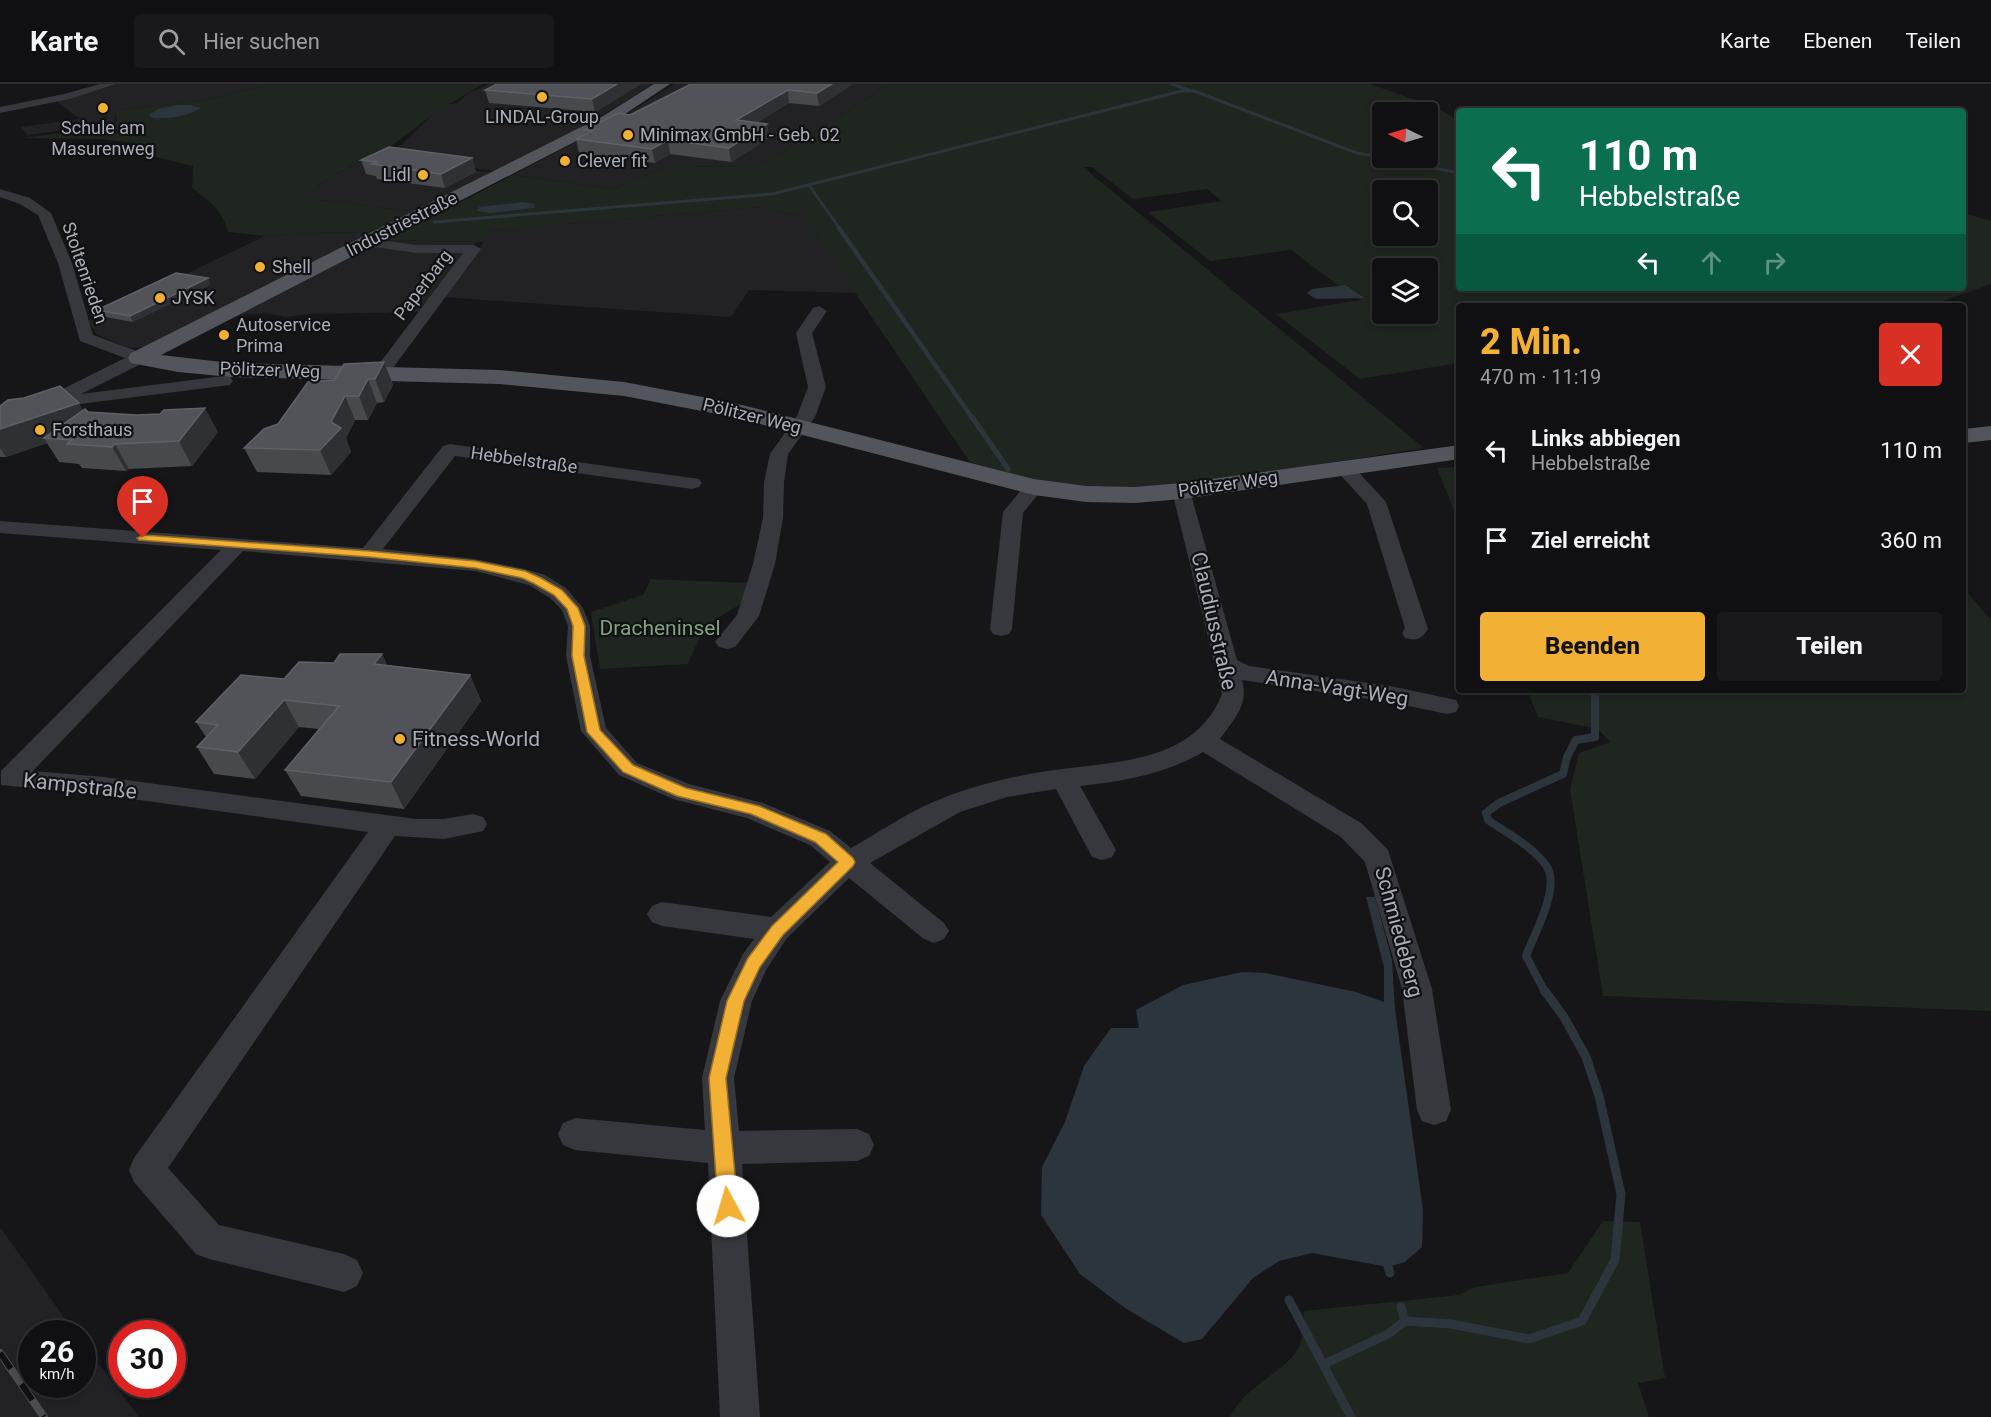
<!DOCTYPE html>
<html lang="de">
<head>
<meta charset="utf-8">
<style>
	body { margin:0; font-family:Roboto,sans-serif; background:#19191b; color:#f1f3f6; height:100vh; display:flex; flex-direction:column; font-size:22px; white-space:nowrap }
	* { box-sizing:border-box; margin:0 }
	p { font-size:20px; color:#9c9d9f }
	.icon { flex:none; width:33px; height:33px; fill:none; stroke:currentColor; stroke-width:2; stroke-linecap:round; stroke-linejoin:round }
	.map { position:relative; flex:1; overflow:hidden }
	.details { position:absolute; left:1456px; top:219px; width:510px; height:390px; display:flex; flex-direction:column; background:#101012; border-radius:6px; box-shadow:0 3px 9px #0003,0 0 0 2px #303032 }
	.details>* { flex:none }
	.banner { position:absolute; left:1456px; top:24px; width:510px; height:183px; border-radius:6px; box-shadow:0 3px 9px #0003,0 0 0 2px #303032; background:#0b6e4f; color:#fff; overflow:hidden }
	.needle { width:39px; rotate:275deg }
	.fabs { position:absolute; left:1372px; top:18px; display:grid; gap:12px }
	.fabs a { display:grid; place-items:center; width:66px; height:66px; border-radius:6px; background:#101012; box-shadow:0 3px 9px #0003,0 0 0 2px #303032; font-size:30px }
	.speed { position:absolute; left:18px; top:1236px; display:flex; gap:12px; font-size:30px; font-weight:700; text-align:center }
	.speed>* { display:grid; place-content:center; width:78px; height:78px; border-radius:50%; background:#101012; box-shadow:0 3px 9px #0003,0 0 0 2px #303032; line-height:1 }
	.speed small { font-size:15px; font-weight:400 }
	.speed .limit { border:9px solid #d22; background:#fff; color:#111 }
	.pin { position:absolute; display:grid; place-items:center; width:51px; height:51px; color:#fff; margin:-62px -26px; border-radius:50% 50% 50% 0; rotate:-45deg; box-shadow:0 0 6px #0007 }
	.pin .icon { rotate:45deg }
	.me { position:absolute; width:66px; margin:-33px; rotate:354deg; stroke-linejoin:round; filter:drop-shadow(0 0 4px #0008) }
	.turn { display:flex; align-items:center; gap:21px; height:126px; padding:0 24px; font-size:27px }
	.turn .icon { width:78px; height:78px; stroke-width:2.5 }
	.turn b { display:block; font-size:42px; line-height:51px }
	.lanes { display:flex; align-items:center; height:57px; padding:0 24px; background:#0003; justify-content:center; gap:30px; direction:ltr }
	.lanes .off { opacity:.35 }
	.round { display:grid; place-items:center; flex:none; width:63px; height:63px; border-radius:6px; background:#19191b }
	.headline { display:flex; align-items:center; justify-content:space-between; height:102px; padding:0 24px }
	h1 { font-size:36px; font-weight:800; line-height:45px; color:#f2b134 }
	.primary-button { display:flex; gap:12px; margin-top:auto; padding:12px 24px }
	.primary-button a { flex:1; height:69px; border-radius:6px; background:#f2b134; color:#111; font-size:24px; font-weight:800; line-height:69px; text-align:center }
	.primary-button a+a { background:#19191b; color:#f1f3f6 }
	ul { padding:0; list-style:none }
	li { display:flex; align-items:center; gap:18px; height:90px; padding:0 24px }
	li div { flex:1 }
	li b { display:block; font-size:22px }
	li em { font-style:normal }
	header { display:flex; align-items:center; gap:36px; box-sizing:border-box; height:84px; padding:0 30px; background:#101012; border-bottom:2px solid #303032 }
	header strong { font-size:28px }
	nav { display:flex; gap:33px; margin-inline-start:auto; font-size:21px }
	.search { width:420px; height:54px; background:#19191b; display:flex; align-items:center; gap:15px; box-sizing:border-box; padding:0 21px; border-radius:6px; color:#9c9d9f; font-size:22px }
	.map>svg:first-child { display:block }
	.built { fill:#222225 }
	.green { fill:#1e261f; fill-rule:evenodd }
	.water { fill:#2c353c }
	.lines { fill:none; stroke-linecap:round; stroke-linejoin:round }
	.stream-far4 { stroke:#2c353c; stroke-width:3 }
	.stream-far3 { stroke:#2c353c; stroke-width:4.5 }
	.stream-far2 { stroke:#2c353c; stroke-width:5 }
	.stream-far1 { stroke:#2c353c; stroke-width:8 }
	.stream { stroke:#2c353c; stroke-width:9 }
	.minor { fill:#37383d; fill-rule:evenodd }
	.major { fill:#53555c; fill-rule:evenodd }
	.rail-casing { stroke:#4a4c52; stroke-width:8 }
	.rail { stroke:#111113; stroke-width:6; stroke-dasharray:19; stroke-linecap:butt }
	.wall { fill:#47494d }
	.shaded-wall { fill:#2f3033 }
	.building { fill:#525359; stroke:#5f6168; stroke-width:1.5 }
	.route { fill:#f2b134; stroke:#9d7322; stroke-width:1.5 }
	.poi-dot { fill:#f2b134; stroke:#111113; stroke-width:2 }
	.labels { text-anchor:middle; stroke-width:4.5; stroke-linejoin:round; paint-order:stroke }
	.far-poi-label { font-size:18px; fill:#a8adb8; stroke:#111113; text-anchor:start }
	.far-street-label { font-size:18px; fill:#a8adb8; stroke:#111113 }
	.street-label { font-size:21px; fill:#a8adb8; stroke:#111113 }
	.park-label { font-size:21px; fill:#7fa381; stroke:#111113 }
	.poi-label { font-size:21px; fill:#a8adb8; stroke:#111113; text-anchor:start }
</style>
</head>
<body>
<header>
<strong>Karte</strong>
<div class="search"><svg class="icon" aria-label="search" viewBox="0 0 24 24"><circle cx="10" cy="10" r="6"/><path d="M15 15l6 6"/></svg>Hier suchen</div>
<nav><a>Karte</a><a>Ebenen</a><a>Teilen</a></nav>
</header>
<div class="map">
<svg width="1991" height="1333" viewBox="0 0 1991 1333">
	<rect width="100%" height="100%" fill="#161618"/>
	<!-- built -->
	<g class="built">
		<polygon points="117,0 273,0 207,16 115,27 115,39 27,51 21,43 80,35 56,17"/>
		<polygon points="489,0 654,0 581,44 496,87 376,72 403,60 441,22 457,19 469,9"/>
		<polygon points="674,0 890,0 761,82 666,83 614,105 513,91 619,35"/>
		<polygon points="370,73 494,89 416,128 304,114 323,97"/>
		<polygon points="759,123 803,132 857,209 749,206 731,233 443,213 487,154 483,147"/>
		<polygon points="308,148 376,149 147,263 129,264 96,250 88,237 265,152"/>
		<polygon points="387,156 476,158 421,228 311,230 286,233 265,229 231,232"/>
		<polygon points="0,1143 75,1249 32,1250 32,1300 82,1300 83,1259 139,1333 0,1333"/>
	</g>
	<!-- green -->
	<g class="green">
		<path d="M 273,0 L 483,0 L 435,29 L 391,62 L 323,97 L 305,114 L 416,128 L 376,149 L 308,148 L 265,152 L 228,148 C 223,127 209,116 192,104 L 193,82 L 147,71 L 136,59 L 101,55 L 21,54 L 110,43 L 117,37 L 115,27 L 207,16 Z"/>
		<path d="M 890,0 L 1370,0 L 1435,23 L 1459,37 L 1460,204 L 1964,204 L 1964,129 L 1991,137 L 1991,200 L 1929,222 L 1460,222 L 1459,279 L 1360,295 L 1276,230 L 1360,216 L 1358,214 L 1364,213 L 1347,201 L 1339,202 L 1291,166 L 1210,177 L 1148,128 L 1222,117 L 1207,105 L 1133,115 L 1092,83 L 1083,83 L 1424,364 L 1182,402 L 1088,404 L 1018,392 L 970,378 L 803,132 L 759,123 L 484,147 L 487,154 L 484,158 L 387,156 L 513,91 L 614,105 L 666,83 L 761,82 ZM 1383,28 L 1428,28 L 1428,74 L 1383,74 ZM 1383,106 L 1428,106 L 1428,152 L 1383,152 ZM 1383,184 L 1428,184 L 1428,230 L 1383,230 Z"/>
		<polygon points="1459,383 1460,383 1459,439 1437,384"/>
		<path d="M 651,495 L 748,499 L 741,520 C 707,539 703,544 688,580 L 600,585 L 591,528 L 643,511 Z"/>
		<polygon points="1964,505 1991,536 1991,927 1603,912 1570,705 1579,669 1610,658 1598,645 1538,633 1527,606 1964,606"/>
		<path d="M 1603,1137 L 1640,1138 L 1665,1294 L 1638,1299 L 1649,1333 L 1230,1333 C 1244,1303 1277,1293 1296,1268 C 1304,1257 1303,1240 1304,1227 L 1459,1211 L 1475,1203 L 1568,1189 Z"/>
	</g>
	<!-- water -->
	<g class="water">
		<path d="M 176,21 L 190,21 L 201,24 C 186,33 169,35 152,34 L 149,31 L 158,25 Z"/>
		<polygon points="523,118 535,120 534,124 491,129 477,127 479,123"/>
		<polygon points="1346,201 1365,214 1316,215 1307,209 1312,205"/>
		<polygon points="1366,813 1375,813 1392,876 1395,925 1423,1126 1422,1163 1405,1178 1388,1183 1312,1169 1279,1177 1253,1194 1202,1255 1184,1259 1125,1224 1080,1190 1041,1131 1042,1083 1065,1038 1084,982 1111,944 1139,944 1136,926 1183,901 1242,888 1265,889 1323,901 1356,908 1384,918 1384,883"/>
	</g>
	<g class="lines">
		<!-- stream-far4 -->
		<g class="stream-far4">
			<polyline points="1172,0 1189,6"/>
			<polyline points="1402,78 1460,89"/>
			<polyline points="809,101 840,145"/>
			<polyline points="434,138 772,110 1182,7 1194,7 1357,69 1388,75"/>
		</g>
		<!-- stream-far3 -->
		<polyline class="stream-far3" points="839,144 973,335"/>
		<!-- stream-far2 -->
		<polyline class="stream-far2" points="972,333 1008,385"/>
		<!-- stream-far1 -->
		<path class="stream-far1" d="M 1545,908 L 1526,872 C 1534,851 1557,809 1549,787 C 1541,767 1505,748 1488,736 L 1486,729 L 1499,719 L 1563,690 L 1567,673 L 1576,656 L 1595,653 L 1595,606"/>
		<!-- stream -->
		<g class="stream">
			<polyline points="1388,1183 1390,1189"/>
			<polyline points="1289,1216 1351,1333"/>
			<polyline points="1401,1223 1405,1237"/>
			<polyline points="1324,1280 1388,1250 1405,1237 1451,1240 1529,1255 1582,1237 1615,1176 1621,1110 1599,1012 1586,973 1564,933 1544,906"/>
		</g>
		<!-- minor -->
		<g class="minor">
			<polygon points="100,0 116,0 70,15 0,29 0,23 64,10"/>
			<polygon points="0,105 30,114 51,129 72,179 93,251 145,270 147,274 145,278 81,310 224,292 230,293 233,297 230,301 48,324 42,323 39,319 42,315 62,312 60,309 63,305 125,274 80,257 58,179 38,131 20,120 0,113"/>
			<polygon points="366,154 416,161 474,161 481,165 387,292 375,292 373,288 463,169 416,169 361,161 359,158"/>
			<polygon points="819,222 827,227 812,249 826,303 815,333 788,370 784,398 783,434 775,480 759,532 735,563 727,565 719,563 715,558 737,531 753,480 763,434 764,398 770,370 797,332 808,303 796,249 813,224"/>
			<path d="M 450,360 L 699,395 L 702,399 L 699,403 L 692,405 L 455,372 L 383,465 L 475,475 L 525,485 L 545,491 L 566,504 L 583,524 L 590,542 L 590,572 L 606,644 L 637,679 L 689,700 L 763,719 L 830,747 L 851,764 C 880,748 912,725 943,714 C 981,699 1022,690 1063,685 C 1123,677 1196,676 1222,610 L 1172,407 L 1175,403 L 1189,403 L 1237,576 L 1249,582 L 1390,602 L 1456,616 L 1459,622 L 1456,628 L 1447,630 L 1390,618 L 1242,596 C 1249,621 1234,635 1220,655 L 1361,739 L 1388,766 L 1432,905 L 1451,1026 L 1446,1037 L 1434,1041 L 1422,1037 L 1417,1026 L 1402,905 L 1365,778 L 1341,753 L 1203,668 C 1168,689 1121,698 1080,702 L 1116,766 L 1112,773 L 1102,776 L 1092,773 L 1056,705 L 1007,713 L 960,728 L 870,779 L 944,839 L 949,847 L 944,855 L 934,859 L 924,855 L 849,794 L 787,854 L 766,886 L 752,917 L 734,994 L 739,1047 L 857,1045 L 869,1050 L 874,1061 L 869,1072 L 857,1077 L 742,1080 L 760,1333 L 720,1333 L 708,1079 L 575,1066 L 563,1061 L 558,1050 L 563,1039 L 575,1034 L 705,1046 L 702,994 L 720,917 L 743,870 L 754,855 L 662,842 L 652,838 L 647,830 L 652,822 L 662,818 L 771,833 L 830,778 L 810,761 L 747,734 L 673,715 L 619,691 L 581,647 L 566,572 L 568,542 L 562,526 L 550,514 L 529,501 L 475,487 L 243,467 L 33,687 L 104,693 L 416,735 L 444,735 L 473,730 L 483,733 L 487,740 L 483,747 L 444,755 L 395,752 L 168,1084 L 219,1141 L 344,1170 L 357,1176 L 363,1189 L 357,1202 L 344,1208 L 209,1175 L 196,1170 L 134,1098 L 129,1086 L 134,1074 L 368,748 L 104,711 L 1,701 L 1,687 L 221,466 L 0,449 L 0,437 L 363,464 L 443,362 Z"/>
			<path d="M 1343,377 L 1350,379 L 1386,418 L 1428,545 C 1422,555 1416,557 1405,554 L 1402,549 L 1405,544 L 1367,420 L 1333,383 L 1336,379 Z"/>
			<polygon points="1034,397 1041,399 1044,403 1023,429 1012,545 1009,550 1001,552 993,550 990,545 1003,428 1027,399"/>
		</g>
		<!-- major -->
		<g class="major">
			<polygon points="654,0 670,0 613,38 161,271 231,279 499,286 624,298 734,319 1034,395 1086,402 1135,403 1182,399 1460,361 1460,375 1182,415 1135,419 1086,418 1034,411 733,333 624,312 499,300 231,293 178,288 131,279 128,274 131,269 603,32"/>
			<polygon points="1991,342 1991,356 1964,359 1964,345"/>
		</g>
		<defs>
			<polyline id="rail" points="0,1269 44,1333"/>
		</defs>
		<!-- rail casing -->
		<use href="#rail" class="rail-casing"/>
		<!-- rail -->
		<use href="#rail" class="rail"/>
	</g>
	<!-- wall -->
	<g class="wall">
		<polygon points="641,0 595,28 489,19 485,6"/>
		<polygon points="691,0 853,0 819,22 789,19 756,39 767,40 769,54 731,78 670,70 655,79 579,69 576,55 586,50 585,46 630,31"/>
		<polygon points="472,74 476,88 445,104 377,95 376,92 366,90 361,76"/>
		<polygon points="211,200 133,238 100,232 97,226"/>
		<polygon points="384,278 393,301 384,318 377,319 368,336 355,336 346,354 351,368 331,391 257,388 244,364 278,340"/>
		<polygon points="0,322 83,326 88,328 218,348 192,382 129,385 126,387 82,384 79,380 59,378 47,359 6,373 0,373"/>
		<polygon points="382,570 387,581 470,591 481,617 404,725 301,712 285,686 319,645 299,643 255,695 214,690 197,663 206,653 196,638 284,595 334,579"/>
	</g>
	<!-- shaded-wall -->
	<g class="shaded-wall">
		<polygon points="617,0 641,0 595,28 592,15"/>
		<polygon points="832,0 853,0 819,22 817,9"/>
		<polygon points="788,6 789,19 738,50 736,36"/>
		<polygon points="767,40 769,54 731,78 729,64"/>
		<polygon points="668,56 670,70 655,79 652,65"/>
		<polygon points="472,74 476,88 445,104 441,90"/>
		<polygon points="208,194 211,200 133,238 130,232"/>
		<polygon points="384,278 393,301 384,318 375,295"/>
		<polygon points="368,295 377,319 368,336 359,312"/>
		<polygon points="345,312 355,336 346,354 351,368 331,391 320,366 331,338"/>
		<polygon points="79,319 93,343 44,354 47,359 6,373 0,364 0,345"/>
		<polygon points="205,324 218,348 192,382 179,357"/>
		<polygon points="115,360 129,385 126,387 112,363"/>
		<polygon points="382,570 394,597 374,580"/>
		<polygon points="470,591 481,617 404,725 391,698"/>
		<polygon points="284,616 299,643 255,695 238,668"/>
	</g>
	<!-- building -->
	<g class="building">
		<polygon points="497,0 617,0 592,15 485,6"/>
		<polygon points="691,0 832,0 817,9 788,6 736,36 767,40 729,64 668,56 652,65 576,55 592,47 585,46 618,29 630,31"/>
		<polygon points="389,63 472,74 441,90 372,80 377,78 361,76"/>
		<polygon points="176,189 208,194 130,232 97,226"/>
		<polygon points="384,278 375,295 368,295 359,312 345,312 331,338 341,344 320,366 244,364 264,345 278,340 308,298 334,296 344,280"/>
		<polygon points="60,302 79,319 0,345 0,322 8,316 24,314"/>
		<polygon points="205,324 179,357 115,360 112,363 67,360 72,356 44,354 85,325 88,328 136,331 160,330 164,326"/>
		<polygon points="340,570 382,570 374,580 470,591 391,698 285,686 339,622 284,616 238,668 197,663 218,641 196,638 241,591 284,595 299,578 334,579"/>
	</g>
	<!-- route -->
	<polygon class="route" points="143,451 369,467 475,477 525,487 541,494 562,506 578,524 585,542 584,572 600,646 633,681 686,704 759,722 826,750 853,774 855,778 853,782 783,851 760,883 744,917 726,994 738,1122 735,1128 728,1131 721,1128 718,1122 709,994 727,917 748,874 772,842 838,778 815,758 751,730 677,712 623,688 587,648 572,572 573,542 567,525 554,511 533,499 522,494 475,484 369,473 139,456 137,454"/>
	<!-- markers -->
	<g class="poi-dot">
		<circle cx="542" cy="13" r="6"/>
		<circle cx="103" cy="24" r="6"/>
		<circle cx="628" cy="51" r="6"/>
		<circle cx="565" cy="77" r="6"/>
		<circle cx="423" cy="91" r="6"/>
		<circle cx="260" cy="183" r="6"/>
		<circle cx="160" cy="214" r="6"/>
		<circle cx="224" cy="251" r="6"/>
		<circle cx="40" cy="346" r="6"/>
		<circle cx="400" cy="655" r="6"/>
	</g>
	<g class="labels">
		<!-- far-poi labels -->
		<g class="far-poi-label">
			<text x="542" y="39" text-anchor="middle">LINDAL-Group</text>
			<text x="103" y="50" text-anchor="middle">Schule am<tspan x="103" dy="21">Masurenweg</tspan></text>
			<text x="640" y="57">Minimax GmbH - Geb. 02</text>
			<text x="577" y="83">Clever fit</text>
			<text x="411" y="97" text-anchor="end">Lidl</text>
			<text x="272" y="189">Shell</text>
			<text x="172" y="220">JYSK</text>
			<text x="236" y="247">Autoservice<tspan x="236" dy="21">Prima</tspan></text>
			<text x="52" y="352">Forsthaus</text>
		</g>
		<!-- far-street labels -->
		<g class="far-street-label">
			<text transform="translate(402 140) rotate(-27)" y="6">Industriestraße</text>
			<text transform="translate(85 189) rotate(71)" y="6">Stoltenrieden</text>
			<text transform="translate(423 201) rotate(-53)" y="6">Paperbarg</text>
			<text transform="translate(270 286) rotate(2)" y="6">Pölitzer Weg</text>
			<text transform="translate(752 332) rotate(14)" y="6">Pölitzer Weg</text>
			<text transform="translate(524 376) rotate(8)" y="6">Hebbelstraße</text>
			<text transform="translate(1228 400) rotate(-8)" y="6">Pölitzer Weg</text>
		</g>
		<!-- street labels -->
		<g class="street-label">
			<text transform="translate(1214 537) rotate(77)" y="7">Claudiusstraße</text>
			<text transform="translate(1337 604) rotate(9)" y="7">Anna-Vagt-Weg</text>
			<text transform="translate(80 702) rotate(6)" y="7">Kampstraße</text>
			<text transform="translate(1399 848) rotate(75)" y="7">Schmiedeberg</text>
		</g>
		<!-- park labels -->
		<g class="park-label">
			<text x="660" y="551">Dracheninsel</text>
		</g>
		<!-- poi labels -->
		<g class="poi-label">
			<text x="412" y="662">Fitness-World</text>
		</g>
	</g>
</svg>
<div class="fabs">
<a><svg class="needle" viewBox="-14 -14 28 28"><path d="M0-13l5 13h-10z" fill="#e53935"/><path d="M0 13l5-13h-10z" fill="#9c9d9f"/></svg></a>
<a><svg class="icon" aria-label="search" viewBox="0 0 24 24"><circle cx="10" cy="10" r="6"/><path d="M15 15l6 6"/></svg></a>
<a><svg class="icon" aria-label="layers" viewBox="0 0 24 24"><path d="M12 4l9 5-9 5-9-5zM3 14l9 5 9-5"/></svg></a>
</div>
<div class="speed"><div>26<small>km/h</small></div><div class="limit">30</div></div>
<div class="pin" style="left:143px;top:454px;background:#d93025"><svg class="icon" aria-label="arrive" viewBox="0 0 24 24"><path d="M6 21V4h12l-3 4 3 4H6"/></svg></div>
<svg class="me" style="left:728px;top:1122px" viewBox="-20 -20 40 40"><circle r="19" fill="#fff"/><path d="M0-13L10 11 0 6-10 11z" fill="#f2b134"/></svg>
<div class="banner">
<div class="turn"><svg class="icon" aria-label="left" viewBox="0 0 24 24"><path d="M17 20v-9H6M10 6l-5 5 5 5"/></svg><div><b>110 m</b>Hebbelstraße</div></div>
<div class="lanes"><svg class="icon" aria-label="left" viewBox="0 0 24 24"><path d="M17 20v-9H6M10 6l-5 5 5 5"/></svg><svg class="icon off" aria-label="ahead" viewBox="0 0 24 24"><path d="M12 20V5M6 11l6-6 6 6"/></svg><svg class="icon off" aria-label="right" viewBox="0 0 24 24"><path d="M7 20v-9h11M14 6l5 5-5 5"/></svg></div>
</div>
<section class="details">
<div class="headline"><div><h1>2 Min.</h1><p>470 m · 11:19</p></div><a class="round" style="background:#d93025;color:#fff"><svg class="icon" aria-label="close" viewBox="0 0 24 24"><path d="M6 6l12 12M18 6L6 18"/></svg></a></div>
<ul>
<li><svg class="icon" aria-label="left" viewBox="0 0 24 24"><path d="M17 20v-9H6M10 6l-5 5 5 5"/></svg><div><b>Links abbiegen</b><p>Hebbelstraße</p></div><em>110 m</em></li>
<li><svg class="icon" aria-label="arrive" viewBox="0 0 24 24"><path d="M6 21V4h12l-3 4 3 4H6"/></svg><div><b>Ziel erreicht</b></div><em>360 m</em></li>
</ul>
<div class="primary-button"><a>Beenden</a><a>Teilen</a></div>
</section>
</div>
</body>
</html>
